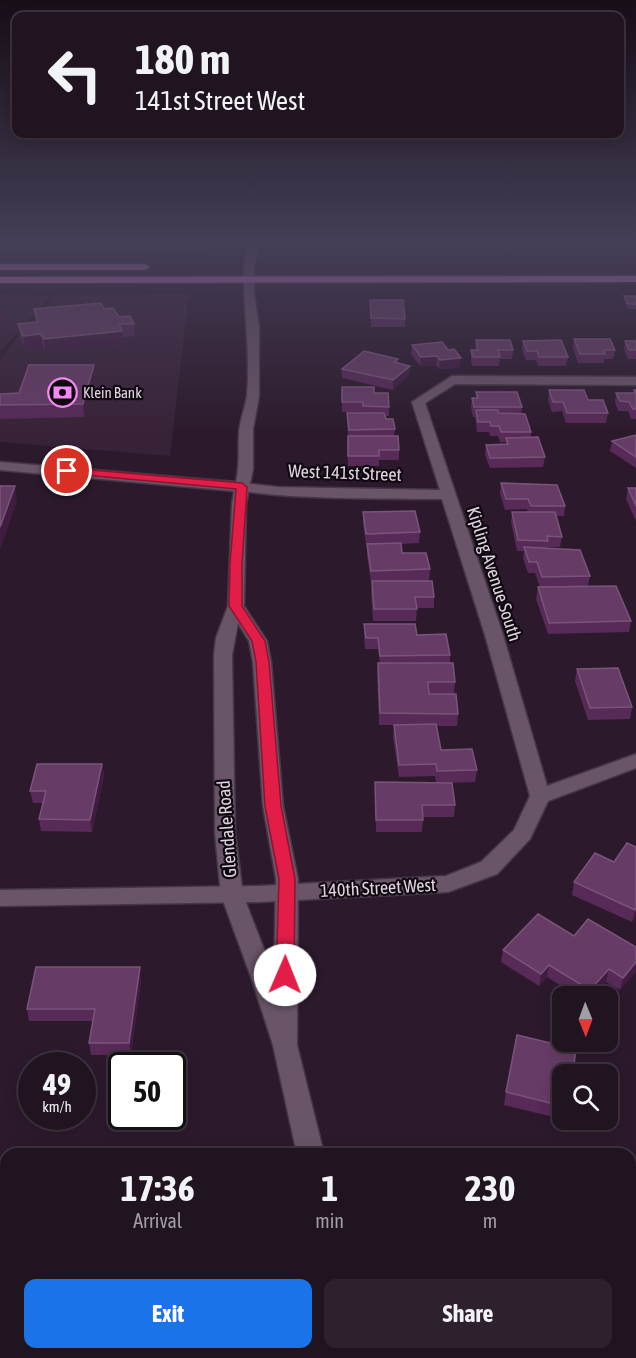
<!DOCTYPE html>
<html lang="en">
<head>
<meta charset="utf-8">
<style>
	body { margin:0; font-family:"Asap Condensed",sans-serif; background:#2d212e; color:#f1f3f6; height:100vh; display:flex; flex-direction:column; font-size:22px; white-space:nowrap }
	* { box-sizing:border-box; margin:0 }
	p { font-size:20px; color:#a29ea5 }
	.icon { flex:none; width:33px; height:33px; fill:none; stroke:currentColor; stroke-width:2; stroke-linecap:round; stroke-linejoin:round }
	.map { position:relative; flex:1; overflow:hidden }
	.details { position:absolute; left:0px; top:1148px; width:636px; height:212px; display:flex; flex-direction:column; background:#211421; border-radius:18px 18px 0 0; box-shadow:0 3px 15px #0003,0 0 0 2px #3e333f }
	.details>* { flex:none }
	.top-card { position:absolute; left:12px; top:12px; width:612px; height:126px; border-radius:12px; box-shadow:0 3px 15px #0003,0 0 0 2px #3e333f; background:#211421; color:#f1f3f6; overflow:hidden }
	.needle { width:39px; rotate:179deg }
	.buttons { position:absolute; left:552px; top:986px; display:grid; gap:12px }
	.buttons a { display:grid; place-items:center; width:66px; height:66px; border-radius:12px; background:#211421; box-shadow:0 3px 15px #0003,0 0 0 2px #3e333f; font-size:30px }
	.speed { position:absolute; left:18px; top:1052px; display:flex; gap:12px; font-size:30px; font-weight:700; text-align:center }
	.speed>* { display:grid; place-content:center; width:78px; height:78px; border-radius:50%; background:#211421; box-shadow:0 3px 15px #0003,0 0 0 2px #3e333f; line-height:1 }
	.speed small { font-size:15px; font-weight:400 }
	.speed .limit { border:3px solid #111; border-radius:9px; background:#fff; color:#111 }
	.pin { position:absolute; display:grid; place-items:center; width:51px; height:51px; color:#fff; margin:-26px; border:3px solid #fff; border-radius:50%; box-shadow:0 2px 6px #0007 }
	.me { position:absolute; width:66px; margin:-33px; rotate:1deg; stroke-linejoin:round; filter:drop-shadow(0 0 4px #0008) }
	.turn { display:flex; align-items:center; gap:21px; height:126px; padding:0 24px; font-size:27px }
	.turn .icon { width:78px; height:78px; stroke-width:2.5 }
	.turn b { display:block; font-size:42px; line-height:51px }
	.eta { display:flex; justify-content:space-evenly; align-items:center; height:102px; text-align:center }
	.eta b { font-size:36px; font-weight:700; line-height:42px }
	.cta { display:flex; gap:12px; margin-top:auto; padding:12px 24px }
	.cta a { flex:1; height:69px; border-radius:12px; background:#1a73e8; color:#fff; font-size:24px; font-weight:700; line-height:69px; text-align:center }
	.cta a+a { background:#2d212e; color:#f1f3f6 }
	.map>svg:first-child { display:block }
	.built { fill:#382238 }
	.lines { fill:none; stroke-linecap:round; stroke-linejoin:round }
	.street-casing { stroke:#453745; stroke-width:3 }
	.secondary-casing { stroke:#453745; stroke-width:3 }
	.highway-casing { stroke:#453745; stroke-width:3 }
	.street { fill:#695468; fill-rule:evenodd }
	.secondary { fill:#695468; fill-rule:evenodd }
	.highway { fill:#dd83db; fill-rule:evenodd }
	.wall { fill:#572a57 }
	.shaded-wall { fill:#401c40 }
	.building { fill:#663c66; stroke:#795479; stroke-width:1.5 }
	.route { fill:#e11d48; stroke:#92132f; stroke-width:1.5 }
	.labels { text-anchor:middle; stroke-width:4.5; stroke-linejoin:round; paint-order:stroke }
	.far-poi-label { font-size:15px; fill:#e0d4e0; stroke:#100810; text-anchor:start }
	.street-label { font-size:18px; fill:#e0d4e0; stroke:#100810 }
</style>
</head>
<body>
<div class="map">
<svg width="636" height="1358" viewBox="0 0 636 1358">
	<rect width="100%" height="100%" fill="#2c1a2c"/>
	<!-- built -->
	<g class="built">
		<polygon points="0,243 214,243 205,252 0,254"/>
		<polygon points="0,294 50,297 0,352"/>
		<polygon points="189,294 170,456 0,442 0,361 18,336 57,295"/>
		<polygon points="0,1201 6,1201 6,1353 242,1353 243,1358 0,1358"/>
	</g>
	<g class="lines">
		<defs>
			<g id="street">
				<polygon points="248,243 258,243 254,267 249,270 244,267"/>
				<path d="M 452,376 L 636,377 L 636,385 L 455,384 L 425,403 L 503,635 L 547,786 L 636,754 L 636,768 L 548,801 L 530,839 L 497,874 L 448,892 L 259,902 L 0,906 L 0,890 L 259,886 L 446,876 L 481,862 L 514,830 L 530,796 L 485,635 L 442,499 C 414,499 247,500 235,487 L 242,483 L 278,487 L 440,490 L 412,402 Z"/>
			</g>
			<g id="secondary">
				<path d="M 249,264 L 254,267 L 254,295 L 259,327 L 259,396 L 253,429 L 253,469 L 246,504 L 244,606 L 267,641 L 271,662 L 283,806 L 298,879 L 297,1045 L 324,1154 L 297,1154 L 273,1045 L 251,977 L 221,895 L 215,833 L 214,655 L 216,638 L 228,606 L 232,504 L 234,491 L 0,470 L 0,462 L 236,482 C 240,465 238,449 239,432 C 240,420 245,408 247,396 C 251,353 243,310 244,267 ZM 238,623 L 249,641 L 253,662 L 263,806 L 276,879 L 274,975 L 243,895 L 235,833 L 232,655 Z"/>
				<polygon points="344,1353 374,1353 375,1358 345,1358"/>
			</g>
			<g id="highway">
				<polygon points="0,264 145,264 150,267 145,270 0,270"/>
				<polygon points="636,276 636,282 0,283 0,277"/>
			</g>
		</defs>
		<!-- street casing -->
		<use href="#street" class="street-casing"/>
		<!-- secondary casing -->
		<use href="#secondary" class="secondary-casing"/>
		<!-- highway casing -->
		<use href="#highway" class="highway-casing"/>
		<!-- street -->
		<use href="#street" class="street"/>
		<!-- secondary -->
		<use href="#secondary" class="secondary"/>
		<!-- highway -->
		<use href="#highway" class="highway"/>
	</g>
	<!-- wall -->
	<g class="wall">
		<polygon points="624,296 636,296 636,309 628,309 624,300"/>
		<polygon points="370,300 405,319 405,327 371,327"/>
		<polygon points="34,309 104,309 134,324 135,336 123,337 124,344 45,352 43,347 25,349 20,336 18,324 36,322"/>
		<polygon points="574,339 615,350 613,359 604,359 604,363 578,363 573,348"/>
		<polygon points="476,340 513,350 512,359 500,359 499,366 472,366 471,359 471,350 475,350"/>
		<polygon points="523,341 568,357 566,366 538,366 536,360 526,360 522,350"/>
		<polygon points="625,341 636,341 636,359 628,359 624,350"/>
		<polygon points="412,345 448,350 460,368 439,369 436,365 420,366 411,354"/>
		<polygon points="398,359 398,363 409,375 393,390 342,378 342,369"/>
		<polygon points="94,365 95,378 84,417 0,419 0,394 19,393"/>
		<polygon points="342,387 374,393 389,407 389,416 385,416 386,419 395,429 394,436 399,450 399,460 379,460 379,466 348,466 347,446 348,436 347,423 347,413 363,413 363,412 342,412"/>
		<polygon points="549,390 588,400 608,413 606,423 566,423 562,411 552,412 548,400"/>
		<polygon points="634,390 636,390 636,419 631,419 628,411 618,411 615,402 616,393 633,393"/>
		<polygon points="476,392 522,407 521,414 531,432 531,438 545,457 543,467 490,468 485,455 486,445 506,444 506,442 500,442 498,436 490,436 489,432 477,432 475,417 473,417 471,407 472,398 476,398"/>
		<polygon points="636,435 636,468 610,451 612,441"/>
		<polygon points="501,483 565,506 564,516 556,516 562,537 560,547 547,547 547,548 590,576 588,586 631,621 629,632 548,634 536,599 538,587 540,587 535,573 528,573 523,558 524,551 517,551 511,522 512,512 528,512 527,509 505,510 500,494"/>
		<polygon points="628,488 636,488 636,521 626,499"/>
		<polygon points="363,512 420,532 419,543 401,544 402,553 430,569 429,580 434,597 434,608 417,608 416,621 373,621 371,592 372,582 371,582 367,555 367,544 366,544 363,523"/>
		<polygon points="364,624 417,635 450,655 450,663 455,682 454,694 458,714 457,726 437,726 441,750 477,770 475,782 449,783 455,805 454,817 423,817 422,832 376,832 375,782 436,782 435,776 399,777 393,737 394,725 402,725 379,725 377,674 378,663 380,663 378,649 365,649 364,636"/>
		<polygon points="577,669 632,707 630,719 588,720 575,681"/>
		<polygon points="102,764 104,776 92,832 41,831 39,819 43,803 33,803 30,791"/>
		<polygon points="627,843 636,916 632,922 572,895 574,882 614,862"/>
		<polygon points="574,936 636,947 636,971 620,990 606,982 593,996 577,996 547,977 539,986 501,962 503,950"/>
		<polygon points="141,980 131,1055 91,1055 89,1043 93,1021 29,1021 27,1009"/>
		<polygon points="562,1074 562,1119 504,1105 506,1092"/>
		<polygon points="562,1119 603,1119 601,1129"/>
	</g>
	<!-- shaded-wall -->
	<g class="shaded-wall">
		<polygon points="3,304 5,317 0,322 0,308"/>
		<polygon points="122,331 124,344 45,352 44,339"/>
		<polygon points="41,334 43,347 25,349 23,336"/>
		<polygon points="437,356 436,365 420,366 421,357"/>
		<polygon points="461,358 460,368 439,369 440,360"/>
		<polygon points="94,365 95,378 84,417 83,404"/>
		<polygon points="410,366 409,375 393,390 393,380"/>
		<polygon points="15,486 17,501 0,550 0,527"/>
		<polygon points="102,764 104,776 92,832 90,820"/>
		<polygon points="636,908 636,916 632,922 635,910"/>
		<polygon points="636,962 636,971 620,990 623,978"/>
		<polygon points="549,965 547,977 539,986 541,974"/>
		<polygon points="140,967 141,980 131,1055 129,1043"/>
		<polygon points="609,969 606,982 593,996 589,996 590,990"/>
	</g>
	<!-- building -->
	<g class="building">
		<polygon points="624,296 636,296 636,304 628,304"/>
		<polygon points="370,300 403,300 405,319 371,318"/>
		<polygon points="101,303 104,309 113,308 119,317 130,316 134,324 119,324 122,331 44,339 41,334 23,336 18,324 38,322 34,309"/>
		<polygon points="574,339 610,339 615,350 603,350 605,354 580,354"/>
		<polygon points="476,340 510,340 513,350 498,350 500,357 473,357 471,350 478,350"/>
		<polygon points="561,340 568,357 539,357 537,351 527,351 523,341"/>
		<polygon points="625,341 636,341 636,350 629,350"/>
		<polygon points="442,342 448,350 454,349 461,358 440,360 437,356 421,357 412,345"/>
		<polygon points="364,351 398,359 394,362 410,366 393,380 342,369"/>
		<polygon points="29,365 94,365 83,404 0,405 0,394 19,393"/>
		<polygon points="342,387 374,387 374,393 388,393 389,407 363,406 363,402 342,402"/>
		<polygon points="549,390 584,390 588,400 603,400 608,413 567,413 563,402 553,402"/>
		<polygon points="634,390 636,390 636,409 633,409 629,402 620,401 616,393 635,393"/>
		<polygon points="476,392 517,392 522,407 474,407 472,398 478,398"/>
		<polygon points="476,410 498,410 498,413 525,414 531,432 501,432 499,426 491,426 490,422 478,422"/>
		<polygon points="347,413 384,413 386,419 393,419 395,429 349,430"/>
		<polygon points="636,435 636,457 612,441"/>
		<polygon points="348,436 398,436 399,450 379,450 379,456 348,456"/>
		<polygon points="538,437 545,457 490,458 486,445 508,444 506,438"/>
		<polygon points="501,483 557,485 565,506 531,506 528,499 506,499"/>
		<polygon points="0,486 15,486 0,527"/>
		<polygon points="628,488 636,488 636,506"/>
		<polygon points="415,511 420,532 366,534 363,512"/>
		<polygon points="512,512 555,512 562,537 547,536 548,541 518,540"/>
		<polygon points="401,543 402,553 426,553 430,569 371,571 367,544"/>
		<polygon points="524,547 580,550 590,576 542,577 537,562 529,562"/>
		<polygon points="372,581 432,581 434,597 415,597 417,609 374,609"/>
		<polygon points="616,586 631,621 549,623 538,587"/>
		<polygon points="364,624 415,624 417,635 446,634 450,655 380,656 378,638 366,638"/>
		<polygon points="378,663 453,663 455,682 428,682 429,694 456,694 458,714 380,713"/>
		<polygon points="618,668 632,707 590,708 577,669"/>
		<polygon points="436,724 441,750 472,749 477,770 437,771 436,764 399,765 394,725"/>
		<polygon points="37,764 102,764 90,820 39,819 46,791 30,791"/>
		<polygon points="375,782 452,783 455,805 422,805 423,820 376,820"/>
		<polygon points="627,843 636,847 636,908 635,910 574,882 595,853 614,862"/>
		<polygon points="538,914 574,936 588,919 636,947 636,962 623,978 609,969 590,990 549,965 541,974 503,950"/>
		<polygon points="36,967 140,967 129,1043 89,1043 95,1009 27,1009"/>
		<polygon points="517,1035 576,1049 574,1065 609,1073 608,1088 608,1074 562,1074 562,1106 506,1092"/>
	</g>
	<!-- sky -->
	<linearGradient id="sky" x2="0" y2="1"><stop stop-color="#180e18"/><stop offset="0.56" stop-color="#453e56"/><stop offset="1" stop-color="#453e56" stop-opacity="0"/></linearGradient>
	<rect width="636" height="433" fill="url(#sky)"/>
	<!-- route -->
	<polygon class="route" points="67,468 242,483 247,487 242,564 242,606 265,641 269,662 281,806 295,879 294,975 291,980 285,982 279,980 276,975 279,879 265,806 256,662 252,641 229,606 230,564 236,489 63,473 63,469"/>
	<!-- icons -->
	<defs>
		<symbol id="bank-ring" viewBox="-11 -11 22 22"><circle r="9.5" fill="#100810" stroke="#f38af1" stroke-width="1.5"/><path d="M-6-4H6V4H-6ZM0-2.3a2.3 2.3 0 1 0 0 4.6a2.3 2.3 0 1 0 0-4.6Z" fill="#f38af1"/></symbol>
	</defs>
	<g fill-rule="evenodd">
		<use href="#bank-ring" x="46" y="376" width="33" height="33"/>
	</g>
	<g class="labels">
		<!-- far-poi labels -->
		<g class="far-poi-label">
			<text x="83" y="398">Klein Bank</text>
		</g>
		<!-- street labels -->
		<g class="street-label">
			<text transform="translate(345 473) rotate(2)" y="6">West 141st Street</text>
			<text transform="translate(494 574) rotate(72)" y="6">Kipling Avenue South</text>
			<text transform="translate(227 829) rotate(-94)" y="6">Glendale Road</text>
			<text transform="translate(378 888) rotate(-3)" y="6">140th Street West</text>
		</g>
	</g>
</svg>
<div class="buttons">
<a><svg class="needle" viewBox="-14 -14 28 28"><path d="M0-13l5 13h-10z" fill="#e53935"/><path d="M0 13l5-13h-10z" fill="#a29ea5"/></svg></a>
<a><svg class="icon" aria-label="search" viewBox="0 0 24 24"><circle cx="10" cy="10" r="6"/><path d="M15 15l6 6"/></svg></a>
</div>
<div class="speed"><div>49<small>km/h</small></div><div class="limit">50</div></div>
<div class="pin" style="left:67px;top:471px;background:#d93025"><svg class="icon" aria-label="arrive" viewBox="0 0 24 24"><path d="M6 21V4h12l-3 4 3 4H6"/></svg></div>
<svg class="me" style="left:285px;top:975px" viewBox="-20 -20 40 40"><circle r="19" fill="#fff"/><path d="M0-13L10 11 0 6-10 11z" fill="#e11d48"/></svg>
<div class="top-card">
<div class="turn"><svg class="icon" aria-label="left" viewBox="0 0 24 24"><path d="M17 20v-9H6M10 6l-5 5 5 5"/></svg><div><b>180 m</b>141st Street West</div></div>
</div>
<section class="details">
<div class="eta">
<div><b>17:36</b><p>Arrival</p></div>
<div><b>1</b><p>min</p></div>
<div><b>230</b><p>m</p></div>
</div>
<div class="cta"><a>Exit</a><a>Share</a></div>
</section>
</div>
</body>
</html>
